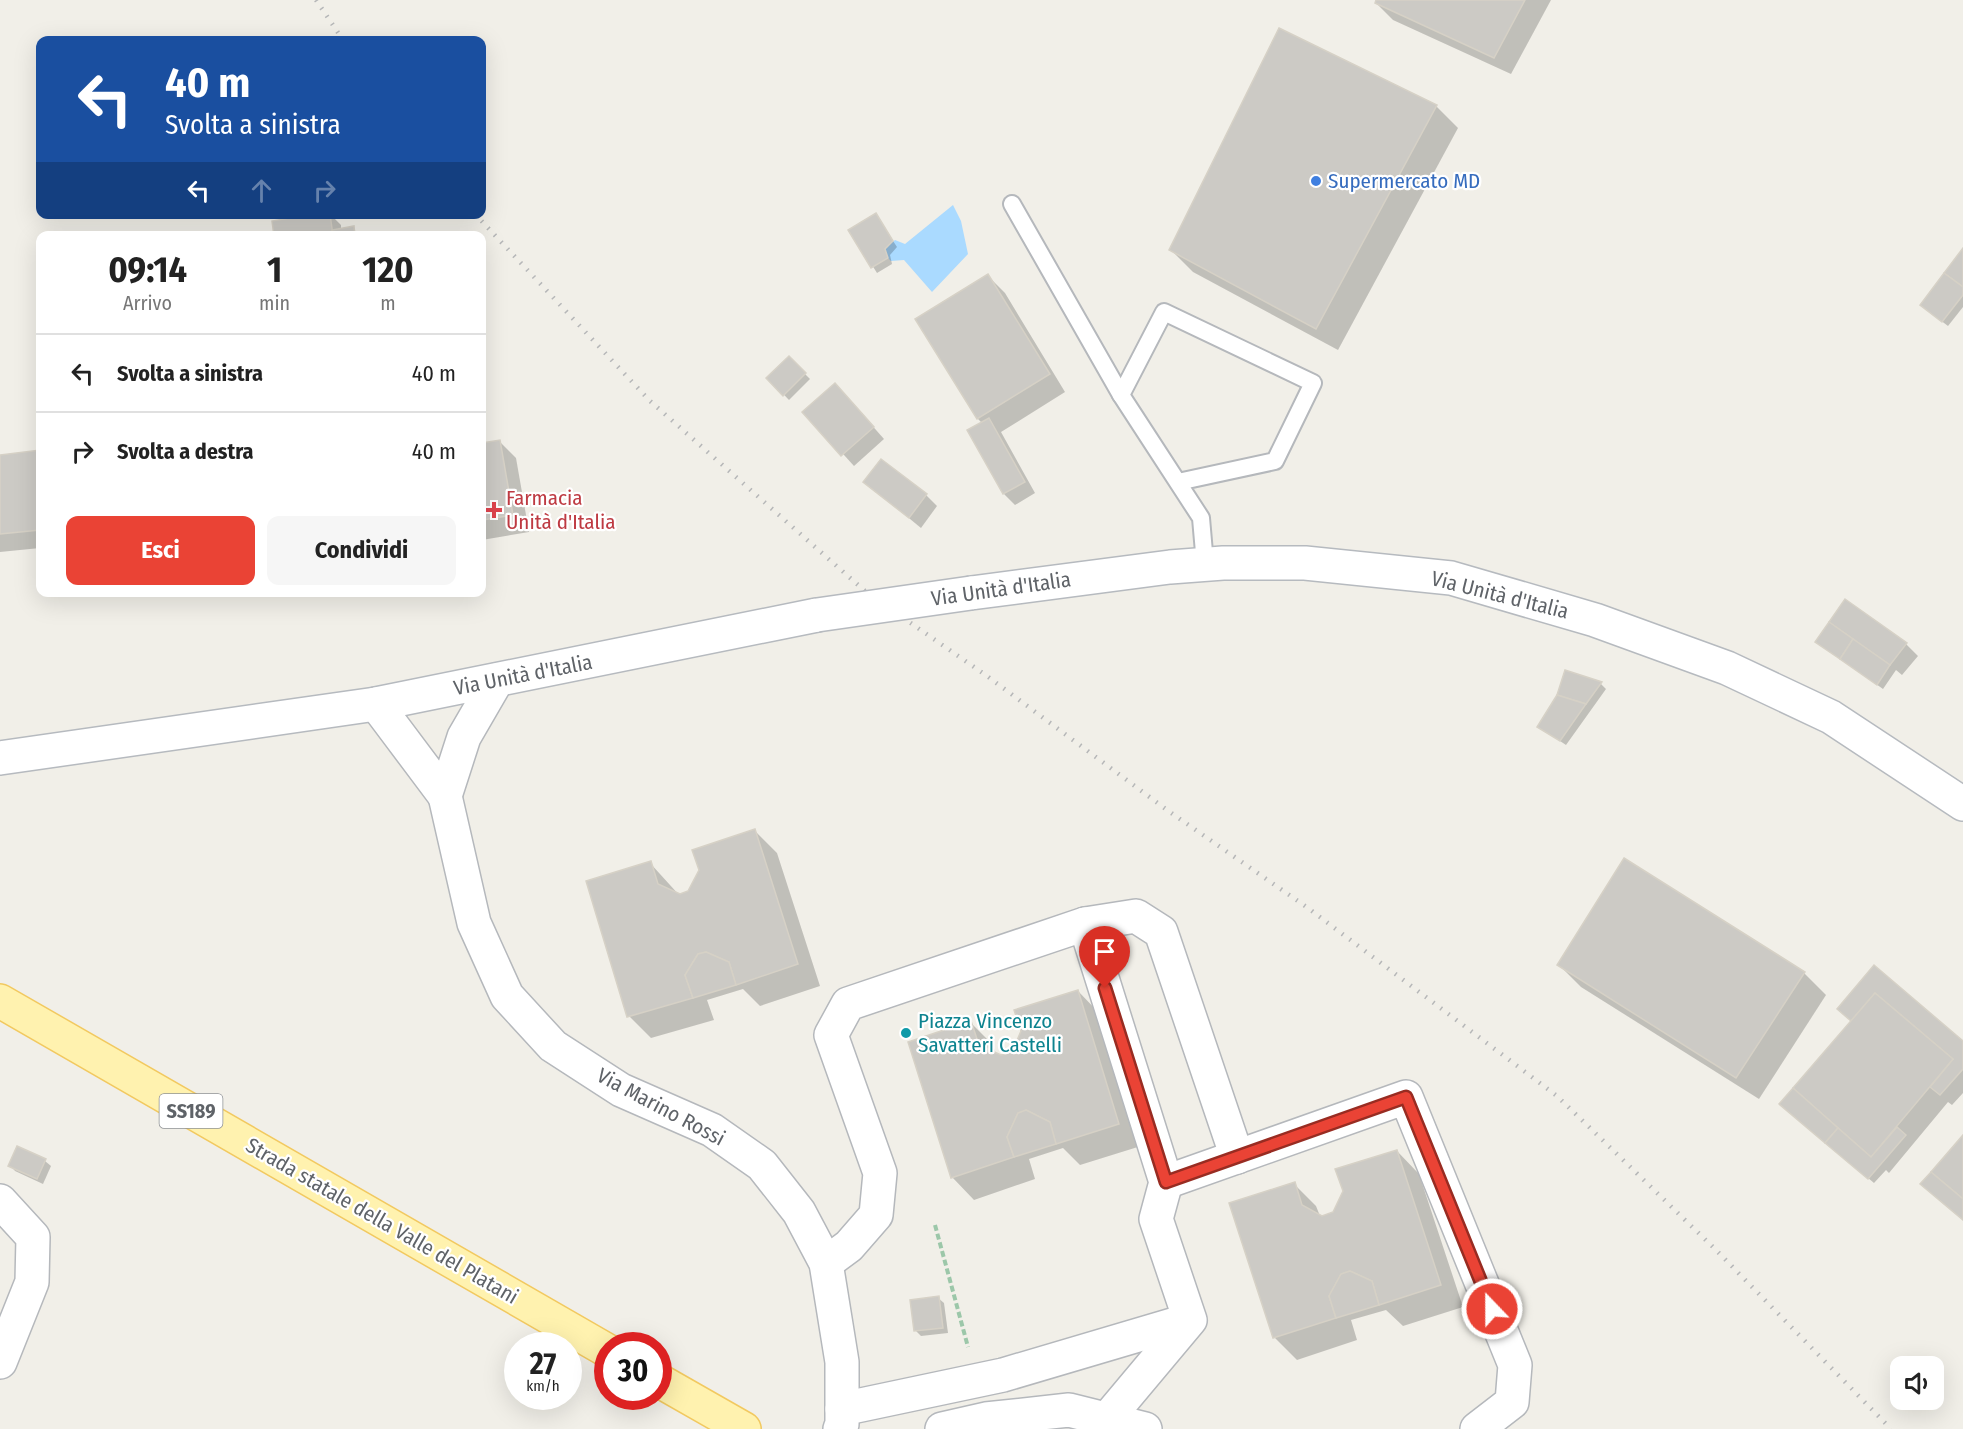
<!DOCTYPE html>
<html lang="it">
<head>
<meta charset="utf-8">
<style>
	body { margin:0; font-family:"Fira Sans Condensed",sans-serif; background:#f6f6f6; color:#222; height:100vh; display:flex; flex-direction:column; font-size:22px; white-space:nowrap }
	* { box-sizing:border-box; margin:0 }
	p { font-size:20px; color:#767676 }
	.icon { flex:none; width:33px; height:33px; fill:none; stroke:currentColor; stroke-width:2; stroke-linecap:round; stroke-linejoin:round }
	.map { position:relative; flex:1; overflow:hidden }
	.side { position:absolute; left:36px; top:231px; width:450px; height:366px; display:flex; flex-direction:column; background:#fff; border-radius:12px; box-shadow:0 6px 24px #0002 }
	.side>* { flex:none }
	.hud { position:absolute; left:36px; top:36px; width:450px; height:183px; border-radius:12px; box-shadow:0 6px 24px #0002; background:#1a4fa0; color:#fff; overflow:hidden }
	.controls { position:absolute; left:1890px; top:1356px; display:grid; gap:12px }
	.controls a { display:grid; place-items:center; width:54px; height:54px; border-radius:12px; background:#fff; box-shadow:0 6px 24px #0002; font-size:30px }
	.speed { position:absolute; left:504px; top:1332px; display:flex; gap:12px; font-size:30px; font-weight:700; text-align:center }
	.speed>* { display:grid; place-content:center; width:78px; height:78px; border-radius:50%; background:#fff; box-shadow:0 6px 24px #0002; line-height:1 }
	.speed small { font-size:15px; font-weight:400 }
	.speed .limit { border:9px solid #d22; background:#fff; color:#111 }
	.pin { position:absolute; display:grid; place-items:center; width:51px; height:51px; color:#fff; margin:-62px -26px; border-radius:50% 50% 50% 0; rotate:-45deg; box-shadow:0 0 6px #0007 }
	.pin .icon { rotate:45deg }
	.me { position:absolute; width:66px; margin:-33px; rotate:338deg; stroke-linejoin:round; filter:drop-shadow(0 0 4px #0008) }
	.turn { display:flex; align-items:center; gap:21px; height:126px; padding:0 30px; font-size:27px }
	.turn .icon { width:78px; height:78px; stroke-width:2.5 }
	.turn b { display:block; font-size:42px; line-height:51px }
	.lanes { display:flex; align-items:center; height:57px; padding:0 30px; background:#0003; justify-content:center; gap:30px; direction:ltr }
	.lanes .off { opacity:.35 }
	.eta { display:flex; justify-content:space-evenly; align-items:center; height:102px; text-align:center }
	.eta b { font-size:36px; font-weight:700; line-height:42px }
	.button { display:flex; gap:12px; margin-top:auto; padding:12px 30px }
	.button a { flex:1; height:69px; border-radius:12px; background:#ea4335; color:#fff; font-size:24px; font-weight:700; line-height:69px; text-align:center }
	.button a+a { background:#f6f6f6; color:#222 }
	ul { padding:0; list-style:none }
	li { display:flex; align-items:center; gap:18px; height:78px; padding:0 30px; border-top:2px solid #e0e0e0 }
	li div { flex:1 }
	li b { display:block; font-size:22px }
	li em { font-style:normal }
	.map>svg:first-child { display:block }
	.water { fill:#aadaff }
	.shadow { fill:#0003 }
	.building { fill:#cccac5; stroke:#d6d1c6; stroke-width:1.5 }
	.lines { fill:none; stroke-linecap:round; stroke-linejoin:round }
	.lane-casing { stroke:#b5b8bc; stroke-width:20 }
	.street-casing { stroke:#b5b8bc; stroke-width:36 }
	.secondary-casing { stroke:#b6babf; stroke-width:36 }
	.primary-casing { stroke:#f2c960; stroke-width:36 }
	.path { stroke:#9cc7a9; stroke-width:4; stroke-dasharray:6 3; stroke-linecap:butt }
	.lane { stroke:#fff; stroke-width:16 }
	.street { stroke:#fff; stroke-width:33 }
	.secondary { stroke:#fff; stroke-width:33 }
	.primary { stroke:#fff2af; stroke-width:33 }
	.rail { stroke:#b6b7b8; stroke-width:4.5; stroke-dasharray:1.5 8; stroke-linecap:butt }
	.secondary-bridge-casing { stroke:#b6babf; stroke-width:36; stroke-linecap:butt }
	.secondary-bridge { stroke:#fff; stroke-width:33 }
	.route-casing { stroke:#982c22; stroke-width:15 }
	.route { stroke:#ea4335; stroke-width:10 }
	.shop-dot { fill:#3f7fe0; stroke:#fff; stroke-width:2 }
	.health-dot { fill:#e0444e; stroke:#fff; stroke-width:2 }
	.culture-dot { fill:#0f9aa8; stroke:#fff; stroke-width:2 }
	.labels { text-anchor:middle; stroke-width:4.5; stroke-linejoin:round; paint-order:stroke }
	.shield { fill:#fff; stroke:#8f9295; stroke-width:1.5 }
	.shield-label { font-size:20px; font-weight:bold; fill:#5f6368 }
	.shop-label { font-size:21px; fill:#366cbe; stroke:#fff; text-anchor:start }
	.health-label { font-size:21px; fill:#be3a42; stroke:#fff; text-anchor:start }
	.street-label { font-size:21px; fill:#5f6368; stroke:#fff }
	.culture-label { font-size:21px; fill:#0d838f; stroke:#fff; text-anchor:start }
</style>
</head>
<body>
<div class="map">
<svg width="1963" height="1429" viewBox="0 0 1963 1429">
	<rect width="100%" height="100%" fill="#f1efe8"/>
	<!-- water -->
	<polygon class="water" points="953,205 961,221 968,254 932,292 904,260 891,261 886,256 885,249 895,240 905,244"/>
	<!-- shadow -->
	<g class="shadow">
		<polygon points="1378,0 1551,0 1511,74 1393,20 1376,3"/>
		<polygon points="1436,106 1458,128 1338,350 1193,272 1171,250"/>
		<polygon points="323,214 330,214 341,225 341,230 353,228 359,236 276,236"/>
		<polygon points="876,215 897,247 890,255 892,264 877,273 850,230"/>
		<polygon points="1963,251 1963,307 1948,326 1927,310"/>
		<polygon points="988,276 1005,293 1065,392 1001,432 1035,493 1015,505 1004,494 982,423 978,419"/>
		<polygon points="789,358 810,379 789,400 768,378"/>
		<polygon points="846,396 884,439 854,466 805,412"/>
		<polygon points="499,441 516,458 529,532 482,540 482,444"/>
		<polygon points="40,451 40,548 0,552 0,456"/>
		<polygon points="865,482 926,495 937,506 921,528"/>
		<polygon points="1846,602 1906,644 1918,656 1902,675 1896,670 1883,689 1817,642"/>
		<polygon points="1566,671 1601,684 1606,689 1566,745 1539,727 1558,696"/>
		<polygon points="755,831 777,853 820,986 760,1006 743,989 707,1000 714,1020 651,1038 629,1016 650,863 680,896 689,892"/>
		<polygon points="1559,965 1804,973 1826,995 1759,1099 1581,987"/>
		<polygon points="1078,991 1100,1014 1141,1146 1080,1165 1063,1148 1029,1159 1035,1179 974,1200 952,1177 971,1023 993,1045 996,1055 1000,1057 1013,1053"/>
		<polygon points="1852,1022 1963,1043 1963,1093 1952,1105 1948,1102 1889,1173 1886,1170 1874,1183 1781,1104"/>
		<polygon points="17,1148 45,1161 51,1166 43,1184 15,1171 10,1165"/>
		<polygon points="1397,1151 1419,1174 1463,1307 1403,1326 1386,1310 1351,1320 1357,1340 1297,1360 1274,1337 1294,1184 1316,1206 1320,1216 1334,1214"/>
		<polygon points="938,1298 944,1303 948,1333 921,1336 916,1331"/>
	</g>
	<!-- building -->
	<g class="building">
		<polygon points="1376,0 1525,0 1494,58 1375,3"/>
		<polygon points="1279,28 1437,105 1316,329 1169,250"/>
		<polygon points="876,213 893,241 885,249 888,258 871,268 848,230"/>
		<polygon points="313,214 330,214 333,236 274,236 272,221"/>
		<polygon points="354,226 355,236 333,236 332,230"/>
		<polygon points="1963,248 1963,287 1944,273"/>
		<polygon points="1944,273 1963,287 1963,295 1942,322 1920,305"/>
		<polygon points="988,274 1050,374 977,419 915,319"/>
		<polygon points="789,356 806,373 783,396 766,378"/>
		<polygon points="835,383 874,427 841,456 802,412"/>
		<polygon points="989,418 1025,482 1003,494 967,430"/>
		<polygon points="500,440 513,515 482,520 482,443"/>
		<polygon points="40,450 40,530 0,534 0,455"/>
		<polygon points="881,459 927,494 909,518 863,482"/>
		<polygon points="1845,599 1907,643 1890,665 1829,622"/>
		<polygon points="1829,622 1853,639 1840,659 1815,642"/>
		<polygon points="1853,639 1890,665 1877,685 1840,659"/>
		<polygon points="1565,670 1602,682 1586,704 1557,695"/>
		<polygon points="1557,695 1586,704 1560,741 1537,727"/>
		<polygon points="755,829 798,964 736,985 729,962 706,952 698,954 685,975 693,998 627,1017 586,881 651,861 658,884 680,894 688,891 699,870 692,850"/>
		<polygon points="1624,858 1805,972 1736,1078 1557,965"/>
		<polygon points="706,952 729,962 736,985 693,998 685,975 698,954"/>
		<polygon points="1874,965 1963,1041 1963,1069 1940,1095 1930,1087 1953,1059 1875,993 1851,1021 1837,1009"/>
		<polygon points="1078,990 1119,1124 1056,1144 1050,1122 1026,1110 1018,1113 1007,1137 1014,1157 951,1178 908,1042 971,1021 979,1045 1001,1055 1012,1052 1021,1031 1014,1010"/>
		<polygon points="1875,993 1953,1059 1871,1157 1793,1088"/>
		<polygon points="1793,1088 1838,1128 1825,1143 1779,1104"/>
		<polygon points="1026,1110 1050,1122 1056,1144 1014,1157 1007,1137 1018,1113"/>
		<polygon points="1897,1127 1906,1135 1868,1179 1825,1143 1838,1128 1871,1157"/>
		<polygon points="1963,1135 1963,1199 1931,1172"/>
		<polygon points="17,1146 46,1159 37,1179 8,1166"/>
		<polygon points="1397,1150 1441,1285 1379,1305 1372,1281 1350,1271 1341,1274 1329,1296 1336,1318 1273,1338 1229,1203 1295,1182 1302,1205 1322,1216 1333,1212 1343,1191 1335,1169"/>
		<polygon points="1931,1172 1963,1199 1963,1220 1920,1184"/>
		<polygon points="1350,1271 1372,1281 1379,1305 1336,1318 1329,1296 1341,1274"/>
		<polygon points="939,1296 943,1328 914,1331 910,1300"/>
	</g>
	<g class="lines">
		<defs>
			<g id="lane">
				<polyline points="1012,204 1121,395"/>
				<polyline points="1178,482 1275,461 1313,383 1164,312 1121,395 1201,518 1205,564"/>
			</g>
			<g id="street">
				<polyline points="376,704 445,796 464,737 497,680"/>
				<polyline points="445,796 474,923 507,996 553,1046 621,1090 712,1130 762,1165 799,1212 826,1263 842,1362 842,1424 840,1429"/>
				<polyline points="1085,924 1136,916 1161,932 1237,1157"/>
				<polyline points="1166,1182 1406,1097 1515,1365 1512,1402 1477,1429"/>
				<polyline points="0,1201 33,1237 32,1282 0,1362"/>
				<polyline points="826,1263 849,1246 876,1215 880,1173 831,1035 848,1004 1085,924 1166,1182 1156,1219 1190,1320 1107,1419"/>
				<polyline points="842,1409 1003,1375 1189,1320"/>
				<polyline points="942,1429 986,1419 1069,1410 1145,1429"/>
			</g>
			<g id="secondary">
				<polyline points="971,593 1170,567 1223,563 1305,563 1451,578 1595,620 1727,668 1831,717 1963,804"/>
				<polyline points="0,758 376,704 817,615"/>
			</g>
			<g id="primary">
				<polyline points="0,1001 608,1351"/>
				<polyline points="658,1380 744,1429"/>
			</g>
		</defs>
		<!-- lane casing -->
		<use href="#lane" class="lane-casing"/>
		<!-- street casing -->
		<use href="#street" class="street-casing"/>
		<!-- secondary casing -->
		<use href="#secondary" class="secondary-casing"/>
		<!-- primary casing -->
		<use href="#primary" class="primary-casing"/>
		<!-- path -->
		<polyline class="path" points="935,1225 968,1347"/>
		<!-- lane -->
		<use href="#lane" class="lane"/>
		<!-- street -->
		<use href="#street" class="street"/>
		<!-- secondary -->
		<use href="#secondary" class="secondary"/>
		<!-- primary -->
		<use href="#primary" class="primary"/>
		<!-- rail -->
		<g class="rail">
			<polyline points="316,0 343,40"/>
			<polyline points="475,214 650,401 866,592 987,676 1167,810 1308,908 1557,1096 1715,1249 1891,1429"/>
		</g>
		<defs>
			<polyline id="secondary-bridge" points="817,615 971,593"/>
		</defs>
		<!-- secondary-bridge casing -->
		<use href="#secondary-bridge" class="secondary-bridge-casing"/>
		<!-- secondary-bridge -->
		<use href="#secondary-bridge" class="secondary-bridge"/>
	</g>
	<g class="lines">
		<defs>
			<polyline id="route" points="1105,988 1166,1182 1406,1097 1492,1309"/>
		</defs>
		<!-- route casing -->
		<use href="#route" class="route-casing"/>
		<!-- route -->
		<use href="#route" class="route"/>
	</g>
	<!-- markers -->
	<circle class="shop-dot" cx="1316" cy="181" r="6"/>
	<path class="health-dot" d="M491 501h6v6h6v6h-6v6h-6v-6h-6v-6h6z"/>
	<circle class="culture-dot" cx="906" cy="1033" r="6"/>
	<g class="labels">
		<!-- shield labels -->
		<rect class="shield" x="159.5" y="1094" width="63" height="34" rx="4.5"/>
		<g class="shield-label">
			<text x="191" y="1118">SS189</text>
		</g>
		<!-- shop labels -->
		<g class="shop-label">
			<text x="1328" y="188">Supermercato MD</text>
		</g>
		<!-- health labels -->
		<g class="health-label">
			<text x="506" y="505">Farmacia<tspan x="506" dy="24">Unità d'Italia</tspan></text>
		</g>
		<!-- street labels -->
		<g class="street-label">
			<text transform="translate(1001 589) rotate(-8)" y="7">Via Unità d'Italia</text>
			<text transform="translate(1500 595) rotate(14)" y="7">Via Unità d'Italia</text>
			<text transform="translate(523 675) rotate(-11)" y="7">Via Unità d'Italia</text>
			<text transform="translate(661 1107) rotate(28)" y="7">Via Marino Rossi</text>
			<text transform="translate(382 1221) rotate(30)" y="7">Strada statale della Valle del Platani</text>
		</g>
		<!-- culture labels -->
		<g class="culture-label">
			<text x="918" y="1028">Piazza Vincenzo<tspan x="918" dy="24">Savatteri Castelli</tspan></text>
		</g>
	</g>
</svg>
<div class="controls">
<a><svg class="icon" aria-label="sound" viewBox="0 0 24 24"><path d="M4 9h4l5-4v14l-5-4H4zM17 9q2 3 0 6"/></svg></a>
</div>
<div class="speed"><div>27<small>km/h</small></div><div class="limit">30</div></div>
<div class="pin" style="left:1105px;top:988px;background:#d93025"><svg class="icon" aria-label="arrive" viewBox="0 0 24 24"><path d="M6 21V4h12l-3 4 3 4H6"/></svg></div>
<svg class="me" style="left:1492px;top:1309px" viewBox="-20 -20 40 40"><circle r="17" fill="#ea4335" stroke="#fff" stroke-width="3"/><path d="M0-11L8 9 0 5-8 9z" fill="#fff"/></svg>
<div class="hud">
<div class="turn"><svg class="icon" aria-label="left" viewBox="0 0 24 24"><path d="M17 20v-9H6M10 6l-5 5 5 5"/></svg><div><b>40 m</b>Svolta a sinistra</div></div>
<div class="lanes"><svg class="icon" aria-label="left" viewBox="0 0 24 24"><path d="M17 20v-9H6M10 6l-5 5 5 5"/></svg><svg class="icon off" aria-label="ahead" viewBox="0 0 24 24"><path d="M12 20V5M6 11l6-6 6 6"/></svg><svg class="icon off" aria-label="right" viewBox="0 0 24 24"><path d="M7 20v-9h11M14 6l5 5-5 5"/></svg></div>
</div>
<section class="side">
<div class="eta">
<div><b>09:14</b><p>Arrivo</p></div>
<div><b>1</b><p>min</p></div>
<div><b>120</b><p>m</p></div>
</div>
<ul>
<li><svg class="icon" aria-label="left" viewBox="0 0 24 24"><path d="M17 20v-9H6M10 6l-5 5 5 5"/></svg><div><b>Svolta a sinistra</b></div><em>40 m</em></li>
<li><svg class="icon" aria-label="right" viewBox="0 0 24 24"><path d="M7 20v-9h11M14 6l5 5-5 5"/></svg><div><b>Svolta a destra</b></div><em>40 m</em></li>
</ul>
<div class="button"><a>Esci</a><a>Condividi</a></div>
</section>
</div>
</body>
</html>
